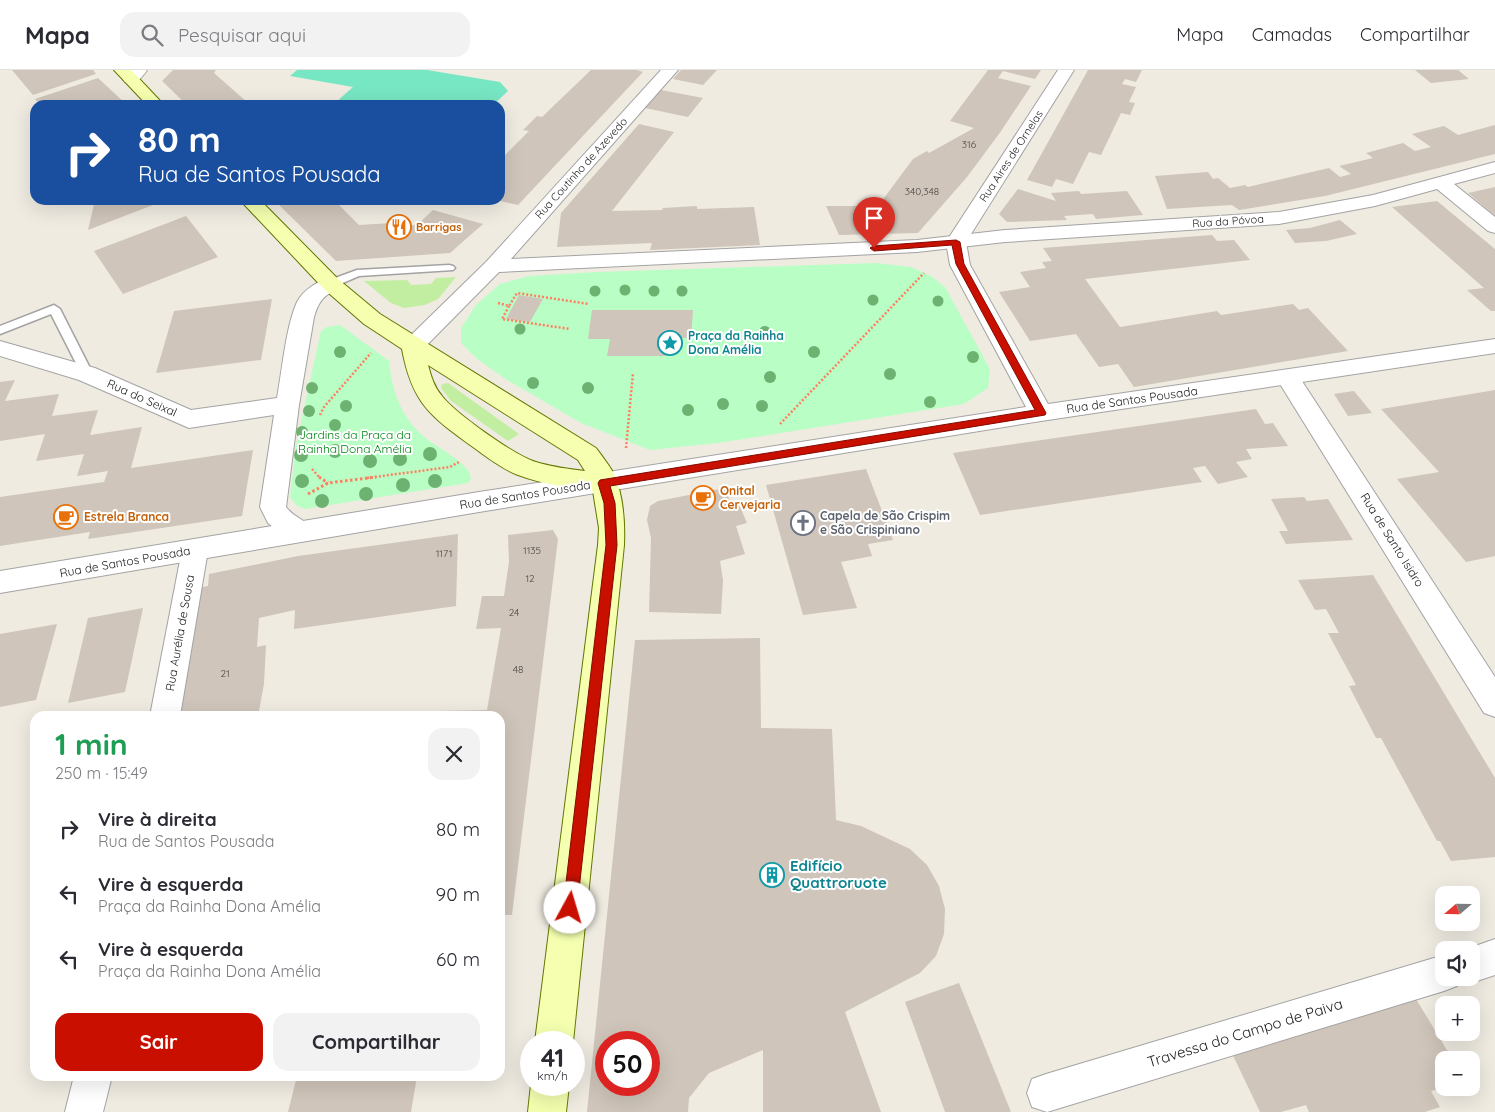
<!DOCTYPE html>
<html lang="pt">
<head>
<meta charset="utf-8">
<style>
	body { margin:0; font-family:Quicksand,sans-serif; background:#f2f2f3; color:#2b2b33; height:100vh; display:flex; flex-direction:column; font-size:19px; white-space:nowrap }
	* { box-sizing:border-box; margin:0 }
	p { font-size:16px; color:#7c7c81 }
	.icon { flex:none; width:28px; height:28px; fill:none; stroke:currentColor; stroke-width:2; stroke-linecap:round; stroke-linejoin:round }
	.map { position:relative; flex:1; overflow:hidden }
	.details { position:absolute; left:30px; top:641px; width:475px; height:370px; display:flex; flex-direction:column; background:#fff; border-radius:15px; box-shadow:0 5px 20px #0002 }
	.details>* { flex:none }
	.guide { position:absolute; left:30px; top:30px; width:475px; height:105px; border-radius:15px; box-shadow:0 5px 20px #0002; background:#1a4fa0; color:#fff; overflow:hidden }
	.needle { width:32px; rotate:250deg }
	.tools { position:absolute; left:1435px; top:816px; display:grid; gap:10px }
	.tools a { display:grid; place-items:center; width:45px; height:45px; border-radius:10px; background:#fff; box-shadow:0 5px 20px #0002; font-size:25px }
	.speed { position:absolute; left:520px; top:961px; display:flex; gap:10px; font-size:25px; font-weight:700; text-align:center }
	.speed>* { display:grid; place-content:center; width:65px; height:65px; border-radius:50%; background:#fff; box-shadow:0 5px 20px #0002; line-height:1 }
	.speed small { font-size:12px; font-weight:400 }
	.speed .limit { border:8px solid #d22; background:#fff; color:#111 }
	.pin { position:absolute; display:grid; place-items:center; width:42px; height:42px; color:#fff; margin:-51px -21px; border-radius:50% 50% 50% 0; rotate:-45deg; box-shadow:0 0 5px #0007 }
	.pin .icon { rotate:45deg }
	.me { position:absolute; width:55px; margin:-28px; rotate:6deg; stroke-linejoin:round; filter:drop-shadow(0 0 4px #0008) }
	.turn { display:flex; align-items:center; gap:18px; height:105px; padding:0 25px; font-size:22px }
	.turn .icon { width:65px; height:65px; stroke-width:2.5 }
	.turn b { display:block; font-size:35px; line-height:42px }
	.round { display:grid; place-items:center; flex:none; width:52px; height:52px; border-radius:15px; background:#f2f2f3 }
	.overview { display:flex; align-items:center; justify-content:space-between; height:85px; padding:0 25px }
	h1 { font-size:30px; font-weight:700; line-height:38px; color:#1e9e55 }
	.cta { display:flex; gap:10px; margin-top:auto; padding:10px 25px }
	.cta a { flex:1; height:58px; border-radius:15px; background:#c90f00; color:#fff; font-size:20px; font-weight:700; line-height:58px; text-align:center }
	.cta a+a { background:#f2f2f3; color:#2b2b33 }
	ul { padding:0; list-style:none }
	li { display:flex; align-items:center; gap:15px; height:65px; padding:0 25px }
	li div { flex:1 }
	li b { display:block; font-size:19px }
	li em { font-style:normal }
	header { display:flex; align-items:center; gap:30px; box-sizing:border-box; height:70px; padding:0 25px; background:#fff; border-bottom:1px solid #e1e1e2 }
	header strong { font-size:24px }
	nav { display:flex; gap:28px; margin-inline-start:auto; font-size:18px }
	.search { width:350px; height:45px; background:#f2f2f3; display:flex; align-items:center; gap:12px; box-sizing:border-box; padding:0 18px; border-radius:15px; color:#7c7c81; font-size:19px }
	.map>svg:first-child { display:block }
	.grass { fill:#c2eea2 }
	.park { fill:#b9fec4 }
	.pitch { fill:#77e6c3 }
	.building { fill:#cfc5ba; fill-rule:evenodd }
	.lines { fill:none; stroke-linecap:round; stroke-linejoin:round }
	.service-casing { stroke:#a3a3a3; stroke-width:3 }
	.minor-casing { stroke:#a3a3a3; stroke-width:2 }
	.tertiary-casing { stroke:#a3a3a3; stroke-width:2 }
	.secondary-casing { stroke:#617700; stroke-width:2 }
	.path-far1 { stroke:#ff7e62; stroke-width:2.5; stroke-dasharray:2 2; stroke-linecap:butt }
	.path { stroke:#ff7e62; stroke-width:3; stroke-dasharray:2.5 2.5; stroke-linecap:butt }
	.service { fill:#fff; fill-rule:evenodd }
	.minor { fill:#fff; fill-rule:evenodd }
	.tertiary { fill:#fff; fill-rule:evenodd }
	.secondary { fill:#f5ffaf; fill-rule:evenodd }
	.tree { fill:#6db271 }
	.route { fill:#c90f00; stroke:#830a00 }
	.labels { text-anchor:middle; stroke-width:4; stroke-linejoin:round; paint-order:stroke }
	.number-label { font-size:10px; fill:#494644 }
	.far-street-label { font-size:11px; fill:#1c1c1c; stroke:#fff }
	.far-food-label { font-size:11px; font-weight:bold; fill:#c56008; stroke:#fff; text-anchor:start }
	.culture-label { font-size:12px; font-weight:bold; fill:#0d838f; stroke:#fff; text-anchor:start }
	.street-label { font-size:12px; fill:#1c1c1c; stroke:#fff }
	.park-label { font-size:12px; fill:#028316; stroke:#fff }
	.food-label { font-size:12px; font-weight:bold; fill:#c56008; stroke:#fff; text-anchor:start }
	.worship-label { font-size:12px; font-weight:bold; fill:#5b616d; stroke:#fff; text-anchor:start }
	.near-culture-label { font-size:15px; font-weight:bold; fill:#0d838f; stroke:#fff; text-anchor:start }
	.near-street-label { font-size:15px; fill:#1c1c1c; stroke:#fff }
</style>
</head>
<body>
<header>
<strong>Mapa</strong>
<div class="search"><svg class="icon" aria-label="search" viewBox="0 0 24 24"><circle cx="10" cy="10" r="6"/><path d="M15 15l6 6"/></svg>Pesquisar aqui</div>
<nav><a>Mapa</a><a>Camadas</a><a>Compartilhar</a></nav>
</header>
<div class="map">
<svg width="1495" height="1042" viewBox="0 0 1495 1042">
	<rect width="100%" height="100%" fill="#efebe1"/>
	<!-- grass -->
	<g class="grass">
		<polygon points="456,207 438,229 425,235 404,238 391,233 364,211 407,210 411,215 431,214 436,208"/>
		<polygon points="448,313 519,364 508,371 451,331 441,318 442,314"/>
	</g>
	<!-- park -->
	<g class="park">
		<polygon points="876,193 911,197 931,206 945,217 990,299 988,318 964,334 718,373 650,380 581,353 507,310 477,289 461,273 461,258 476,235 500,214 529,206 596,202"/>
		<path d="M 340,255 L 389,291 C 392,320 400,345 422,365 C 435,377 469,392 471,408 L 468,413 L 305,439 L 297,436 L 290,427 L 296,375 L 321,261 L 327,257 Z"/>
	</g>
	<!-- pitch -->
	<polygon class="pitch" points="297,0 427,0 500,12 508,21 493,35 336,35 335,33 353,17 290,6"/>
	<!-- building -->
	<g class="building">
		<polygon points="12,0 93,0 96,4 33,25"/>
		<polygon points="173,0 216,0 214,3 248,33 252,32 255,35 187,35 162,11"/>
		<polygon points="591,0 637,0 643,2 518,135 500,131 500,90 529,61 523,60 537,46 542,47"/>
		<polygon points="681,0 717,0 703,15 673,9"/>
		<polygon points="988,0 1041,0 1035,9 1003,1 998,8 1031,16 999,64 967,107 918,163 839,165 826,136 878,136 913,89 927,81 929,83 974,58 950,51"/>
		<polygon points="1088,0 1142,0 1136,12 1125,9 1122,14 1136,17 1129,32 1135,33 1130,45 1121,43 1101,85 1089,82 1073,114 1056,109 1052,117 1027,110"/>
		<polygon points="1415,0 1458,0 1469,9 1431,13"/>
		<polygon points="98,8 127,35 41,35 35,29"/>
		<polygon points="661,20 703,28 688,47 645,38"/>
		<polygon points="639,54 674,62 612,141 662,140 663,138 697,136 697,139 754,137 760,175 650,180 652,173 557,177 561,143"/>
		<polygon points="1495,55 1495,84 1325,126 1239,140 1232,135 1167,139 1155,106 1208,102 1213,109 1218,108 1230,118 1245,115 1248,117 1329,98 1340,107 1351,104 1339,96 1373,88 1366,83 1403,73 1415,81 1431,77 1412,64 1444,56 1458,65"/>
		<polygon points="1495,117 1495,146 1468,123"/>
		<polygon points="1018,119 1056,131 1051,123 1079,121 1081,124 1127,121 1143,145 1096,149 1093,144 1064,146 1067,150 1007,152 999,144"/>
		<polygon points="95,130 166,130 88,160"/>
		<polygon points="278,130 334,130 359,155 408,152 410,156 418,154 433,140 483,154 450,183 336,191 275,131"/>
		<polygon points="1437,131 1495,179 1495,241 1491,241 1467,220 1484,218 1392,137"/>
		<polygon points="186,146 218,187 123,224 94,181"/>
		<polygon points="1340,150 1357,164 1326,171 1295,173 1286,160 1310,158"/>
		<polygon points="1212,165 1217,171 1234,170 1250,190 1085,209 1120,257 1217,241 1221,245 1293,234 1299,240 1308,238 1348,281 1134,317 1118,294 1099,297 1076,264 1030,271 999,222 1030,217 1020,202 1046,198 1042,192 1052,191 1043,178"/>
		<polygon points="519,225 543,229 530,252 506,249"/>
		<polygon points="272,229 261,290 156,303 174,241"/>
		<polygon points="592,240 693,240 691,268 667,268 666,286 607,286 610,269 588,269"/>
		<polygon points="15,310 5,331 59,324 52,346 98,340 90,365 142,357 131,398 253,380 242,446 88,469 90,462 0,476 0,427 104,412 108,401 77,406 84,384 36,391 45,364 0,371 0,312"/>
		<polygon points="1495,320 1495,486 1466,492 1397,409 1439,402 1381,339"/>
		<polygon points="1354,321 1372,343 1348,346 1334,324"/>
		<polygon points="1256,339 1265,354 1273,353 1288,376 1246,379 1252,389 1236,392 1248,407 1218,414 1205,396 1193,398 1202,412 980,445 953,383"/>
		<polygon points="866,399 893,470 868,474 872,486 841,492 857,538 803,545 766,415"/>
		<polygon points="725,418 731,434 738,432 747,453 736,456 745,484 720,491 723,510 721,544 649,542 651,468 647,450 650,436 658,431"/>
		<polygon points="1304,427 1307,431 1328,429 1353,470 1286,474 1279,461 1288,461 1271,429"/>
		<polygon points="553,460 558,469 512,845 500,845 500,646 433,646 434,641 487,640 501,558 476,559 482,526 504,526 509,492 508,465"/>
		<polygon points="458,464 456,536 294,559 295,540 259,548 257,577 266,575 264,614 258,646 180,646 197,518 208,516 209,504 298,486"/>
		<polygon points="1373,505 1495,708 1495,787 1451,791 1440,771 1437,771 1381,668 1376,668 1349,616 1356,615 1328,563 1339,563 1326,539 1315,540 1298,510"/>
		<polygon points="143,538 125,622 68,633 88,548"/>
		<polygon points="57,554 36,630 0,637 0,564"/>
		<path d="M 760,568 L 761,658 L 832,659 L 836,750 L 861,756 L 910,779 L 927,795 L 939,816 L 945,839 L 944,864 L 936,886 L 920,903 L 845,942 L 881,1042 L 763,1042 L 763,980 L 709,1003 L 689,1028 L 688,1042 L 587,1042 L 635,570 ZM 606,972 L 649,972 L 649,1015 L 606,1015 Z"/>
		<polygon points="959,913 1011,1042 945,1042 905,932"/>
		<polygon points="1413,924 1453,990 1444,990 1444,1018 1431,1021 1440,1037 1425,1042 1309,1042 1306,1035 1281,1042 1260,1042 1228,975"/>
		<polygon points="297,1006 417,1006 411,1042 288,1042"/>
	</g>
	<g class="lines">
		<defs>
			<g id="service">
				<polygon points="449,195 453,196 455,198 453,200 359,206 331,218 325,214 327,211 357,200"/>
				<polygon points="54,235 60,239 93,304 91,307 83,307 51,244 0,264 0,256"/>
			</g>
			<g id="minor">
				<path d="M 130,0 L 147,0 C 141,9 136,15 125,12 L 123,9 Z"/>
				<polygon points="661,0 678,0 511,189 917,170 1005,160 1279,142 1373,125 1495,92 1495,103 1454,114 1495,147 1495,163 1488,161 1437,119 1375,136 1279,154 1005,172 917,182 499,202 421,281 413,283 405,281 402,276 405,271 486,192"/>
				<path d="M 331,207 L 338,209 L 341,214 C 338,220 333,221 327,225 C 319,231 317,238 314,247 L 299,335 L 286,437 C 294,448 308,450 314,462 L 310,469 L 301,472 L 279,462 L 268,453 L 260,437 L 274,345 L 189,358 L 79,310 L 0,286 L 0,271 L 95,298 L 191,340 L 277,328 C 282,301 286,256 297,232 C 303,220 318,211 331,207 Z"/>
				<polygon points="1288,300 1296,302 1495,607 1495,647 1484,643 1280,314 1277,308 1280,302"/>
				<polygon points="195,469 204,472 208,480 180,646 150,646 182,480 186,472"/>
				<polygon points="1495,869 1495,905 1471,913 1460,908 1457,916 1444,921 1047,1042 1032,1037 1027,1023 1032,1009 1046,1004 1444,885 1444,908 1471,908 1471,880 1464,880"/>
				<polygon points="74,1006 112,1006 103,1042 65,1042"/>
			</g>
			<polygon id="tertiary" points="1058,0 1074,0 966,172 970,195 1048,334 1495,269 1495,283 1041,351 479,442 0,523 0,501 479,422 1026,337 950,195 946,172"/>
			<g id="secondary">
				<polygon points="114,0 131,0 164,35 147,35"/>
				<path d="M 240,130 L 260,130 L 338,209 L 380,244 L 596,378 C 602,386 609,395 614,404 C 623,425 625,452 624,475 L 573,972 L 535,972 L 598,475 L 599,458 L 593,421 C 568,418 543,414 518,405 C 502,399 487,387 473,377 C 430,346 412,333 402,279 L 364,254 L 324,219 ZM 428,295 L 578,390 L 585,401 C 569,399 552,397 536,392 C 515,386 455,343 442,326 C 434,317 431,306 428,295 Z"/>
				<polygon points="531,1014 569,1015 566,1042 528,1042"/>
			</g>
		</defs>
		<!-- service casing -->
		<use href="#service" class="service-casing"/>
		<!-- minor casing -->
		<use href="#minor" class="minor-casing"/>
		<!-- tertiary casing -->
		<use href="#tertiary" class="tertiary-casing"/>
		<!-- secondary casing -->
		<use href="#secondary" class="secondary-casing"/>
		<!-- path-far1 -->
		<g class="path-far1">
			<polyline points="498,233 509,236 517,223 589,234"/>
			<polyline points="509,236 502,249 570,259"/>
			<polyline points="320,345 324,337 371,283"/>
			<polyline points="780,354 924,203"/>
			<polyline points="626,378 633,303"/>
			<polyline points="312,399 320,408"/>
			<polyline points="367,408 450,397 459,392"/>
		</g>
		<!-- path -->
		<g class="path">
			<polyline points="319,407 328,413"/>
			<polyline points="308,424 328,413 376,407"/>
		</g>
		<!-- service -->
		<use href="#service" class="service"/>
		<!-- minor -->
		<use href="#minor" class="minor"/>
		<!-- tertiary -->
		<use href="#tertiary" class="tertiary"/>
		<!-- secondary -->
		<use href="#secondary" class="secondary"/>
	</g>
	<!-- trees -->
	<g class="tree">
		<circle cx="625" cy="220" r="5.5"/>
		<circle cx="595" cy="221" r="5.5"/>
		<circle cx="654" cy="221" r="5.5"/>
		<circle cx="682" cy="221" r="5.5"/>
		<circle cx="873" cy="230" r="5.5"/>
		<circle cx="938" cy="231" r="5.5"/>
		<circle cx="520" cy="259" r="5.5"/>
		<circle cx="765" cy="262" r="6"/>
		<circle cx="340" cy="282" r="6"/>
		<circle cx="814" cy="282" r="6"/>
		<circle cx="973" cy="287" r="6"/>
		<circle cx="890" cy="304" r="6"/>
		<circle cx="770" cy="307" r="6"/>
		<circle cx="533" cy="313" r="6"/>
		<circle cx="312" cy="318" r="6"/>
		<circle cx="588" cy="318" r="6"/>
		<circle cx="930" cy="332" r="6"/>
		<circle cx="723" cy="334" r="6"/>
		<circle cx="346" cy="336" r="6"/>
		<circle cx="762" cy="336" r="6"/>
		<circle cx="688" cy="340" r="6"/>
		<circle cx="309" cy="341" r="6"/>
		<circle cx="335" cy="355" r="6"/>
		<circle cx="302" cy="362" r="6"/>
		<circle cx="335" cy="381" r="7"/>
		<circle cx="430" cy="384" r="7"/>
		<circle cx="301" cy="385" r="7"/>
		<circle cx="400" cy="389" r="7"/>
		<circle cx="370" cy="391" r="7"/>
		<circle cx="302" cy="411" r="7"/>
		<circle cx="435" cy="411" r="7"/>
		<circle cx="403" cy="415" r="7"/>
		<circle cx="366" cy="424" r="7"/>
		<circle cx="322" cy="431" r="7"/>
	</g>
	<!-- route -->
	<polygon class="route" points="956,170 960,172 964,194 1046,343 1045,345 610,416 615,433 617,475 577,838 575,844 570,846 565,844 563,838 606,475 604,433 598,413 600,410 1035,340 956,194 952,175 874,181 870,178 874,176"/>
	<!-- icons -->
	<defs>
		<symbol id="restaurant-ring" viewBox="-11 -11 22 22"><circle r="9.5" fill="#fff" stroke="#e8710a" stroke-width="1.5"/><path d="M-5-6h1v4h1v-4h1v4h1v-4h1v5L-1.5 .5V6h-2V.5L-5-1ZM5-6V6H3V1.5H1.5Q1.5-4 5-6Z" fill="#e8710a"/></symbol>
		<symbol id="sight-ring" viewBox="-11 -11 22 22"><circle r="9.5" fill="#fff" stroke="#0f9aa8" stroke-width="1.5"/><path d="M0-6L1.8-2.2L6-1.7L2.9 1.2L3.7 5.4L0 3.3L-3.7 5.4L-2.9 1.2L-6-1.7L-1.8-2.2Z" fill="#0f9aa8"/></symbol>
		<symbol id="cafe-ring" viewBox="-11 -11 22 22"><circle r="9.5" fill="#fff" stroke="#e8710a" stroke-width="1.5"/><path d="M-5.5-4.5H6V0H3Q3 3.5 0 3.5H-2.5Q-5.5 3.5-5.5 0ZM3-3.2v2h1.7v-2ZM-6 4.5H4V6H-6Z" fill="#e8710a"/></symbol>
		<symbol id="church-ring" viewBox="-11 -11 22 22"><circle r="9.5" fill="#fff" stroke="#6b7280" stroke-width="1.5"/><path d="M-1.2-6h2.4v3.5h3.3v2.4h-3.3V6h-2.4V-.1h-3.3v-2.4h3.3Z" fill="#6b7280"/></symbol>
		<symbol id="building-ring" viewBox="-11 -11 22 22"><circle r="9.5" fill="#fff" stroke="#0f9aa8" stroke-width="1.5"/><path d="M-4-6H4V6H1V3H-1V6H-4ZM-2.5-4.3h1.7v1.8h-1.7ZM.8-4.3h1.7v1.8H.8ZM-2.5-1h1.7V.8h-1.7ZM.8-1h1.7V.8H.8Z" fill="#0f9aa8"/></symbol>
	</defs>
	<g fill-rule="evenodd">
		<use href="#restaurant-ring" x="385" y="143" width="28" height="28"/>
		<use href="#sight-ring" x="656" y="259" width="28" height="28"/>
		<use href="#cafe-ring" x="689" y="414" width="28" height="28"/>
		<use href="#cafe-ring" x="52" y="433" width="28" height="28"/>
		<use href="#church-ring" x="789" y="439" width="28" height="28"/>
		<use href="#building-ring" x="758" y="791" width="28" height="28"/>
	</g>
	<g class="labels">
		<!-- number labels -->
		<g class="number-label">
			<text x="969" y="78">316</text>
			<text x="922" y="125">340,348</text>
			<text x="532" y="484">1135</text>
			<text x="444" y="487">1171</text>
			<text x="530" y="512">12</text>
			<text x="514" y="546">24</text>
			<text x="518" y="603">48</text>
			<text x="225" y="607">21</text>
		</g>
		<!-- far-street labels -->
		<g class="far-street-label">
			<text transform="translate(1011 86) rotate(-57)" y="4">Rua Aires de Ornelas</text>
			<text transform="translate(581 98) rotate(-48)" y="4">Rua Coutinho de Azevedo</text>
			<text transform="translate(1228 151) rotate(-4)" y="4">Rua da Póvoa</text>
		</g>
		<!-- far-food labels -->
		<g class="far-food-label">
			<text x="416" y="161">Barrigas</text>
		</g>
		<!-- culture labels -->
		<g class="culture-label">
			<text x="688" y="270">Praça da Rainha<tspan x="688" dy="14">Dona Amélia</tspan></text>
		</g>
		<!-- street labels -->
		<g class="street-label">
			<text transform="translate(142 328) rotate(24)" y="4">Rua do Seixal</text>
			<text transform="translate(1132 330) rotate(-8)" y="4">Rua de Santos Pousada</text>
			<text transform="translate(525 425) rotate(-9)" y="4">Rua de Santos Pousada</text>
			<text transform="translate(1392 470) rotate(58)" y="4">Rua de Santo Isidro</text>
			<text transform="translate(125 492) rotate(-10)" y="4">Rua de Santos Pousada</text>
			<text transform="translate(180 563) rotate(-80)" y="4">Rua Aurélia de Sousa</text>
		</g>
		<!-- park labels -->
		<g class="park-label">
			<text x="355" y="369">Jardins da Praça da<tspan x="355" dy="14">Rainha Dona Amélia</tspan></text>
		</g>
		<!-- food labels -->
		<g class="food-label">
			<text x="720" y="425">Onital<tspan x="720" dy="14">Cervejaria</tspan></text>
			<text x="84" y="451">Estrela Branca</text>
		</g>
		<!-- worship labels -->
		<g class="worship-label">
			<text x="820" y="450">Capela de São Crispim<tspan x="820" dy="14">e São Crispiniano</tspan></text>
		</g>
		<!-- near-culture labels -->
		<g class="near-culture-label">
			<text x="790" y="801">Edifício<tspan x="790" dy="17">Quattroruote</tspan></text>
		</g>
		<!-- near-street labels -->
		<g class="near-street-label">
			<text transform="translate(1245 963) rotate(-17)" y="5">Travessa do Campo de Paiva</text>
		</g>
	</g>
</svg>
<div class="tools">
<a><svg class="needle" viewBox="-14 -14 28 28"><path d="M0-13l5 13h-10z" fill="#e53935"/><path d="M0 13l5-13h-10z" fill="#7c7c81"/></svg></a>
<a><svg class="icon" aria-label="sound" viewBox="0 0 24 24"><path d="M4 9h4l5-4v14l-5-4H4zM17 9q2 3 0 6"/></svg></a>
<a>+</a>
<a>−</a>
</div>
<div class="speed"><div>41<small>km/h</small></div><div class="limit">50</div></div>
<div class="pin" style="left:874px;top:178px;background:#d93025"><svg class="icon" aria-label="arrive" viewBox="0 0 24 24"><path d="M6 21V4h12l-3 4 3 4H6"/></svg></div>
<svg class="me" style="left:570px;top:838px" viewBox="-20 -20 40 40"><circle r="19" fill="#fff"/><path d="M0-13L10 11 0 6-10 11z" fill="#c90f00"/></svg>
<div class="guide">
<div class="turn"><svg class="icon" aria-label="right" viewBox="0 0 24 24"><path d="M7 20v-9h11M14 6l5 5-5 5"/></svg><div><b>80 m</b>Rua de Santos Pousada</div></div>
</div>
<section class="details">
<div class="overview"><div><h1>1 min</h1><p>250 m · 15:49</p></div><a class="round"><svg class="icon" aria-label="close" viewBox="0 0 24 24"><path d="M6 6l12 12M18 6L6 18"/></svg></a></div>
<ul>
<li><svg class="icon" aria-label="right" viewBox="0 0 24 24"><path d="M7 20v-9h11M14 6l5 5-5 5"/></svg><div><b>Vire à direita</b><p>Rua de Santos Pousada</p></div><em>80 m</em></li>
<li><svg class="icon" aria-label="left" viewBox="0 0 24 24"><path d="M17 20v-9H6M10 6l-5 5 5 5"/></svg><div><b>Vire à esquerda</b><p>Praça da Rainha Dona Amélia</p></div><em>90 m</em></li>
<li><svg class="icon" aria-label="left" viewBox="0 0 24 24"><path d="M17 20v-9H6M10 6l-5 5 5 5"/></svg><div><b>Vire à esquerda</b><p>Praça da Rainha Dona Amélia</p></div><em>60 m</em></li>
</ul>
<div class="cta"><a>Sair</a><a>Compartilhar</a></div>
</section>
</div>
</body>
</html>
